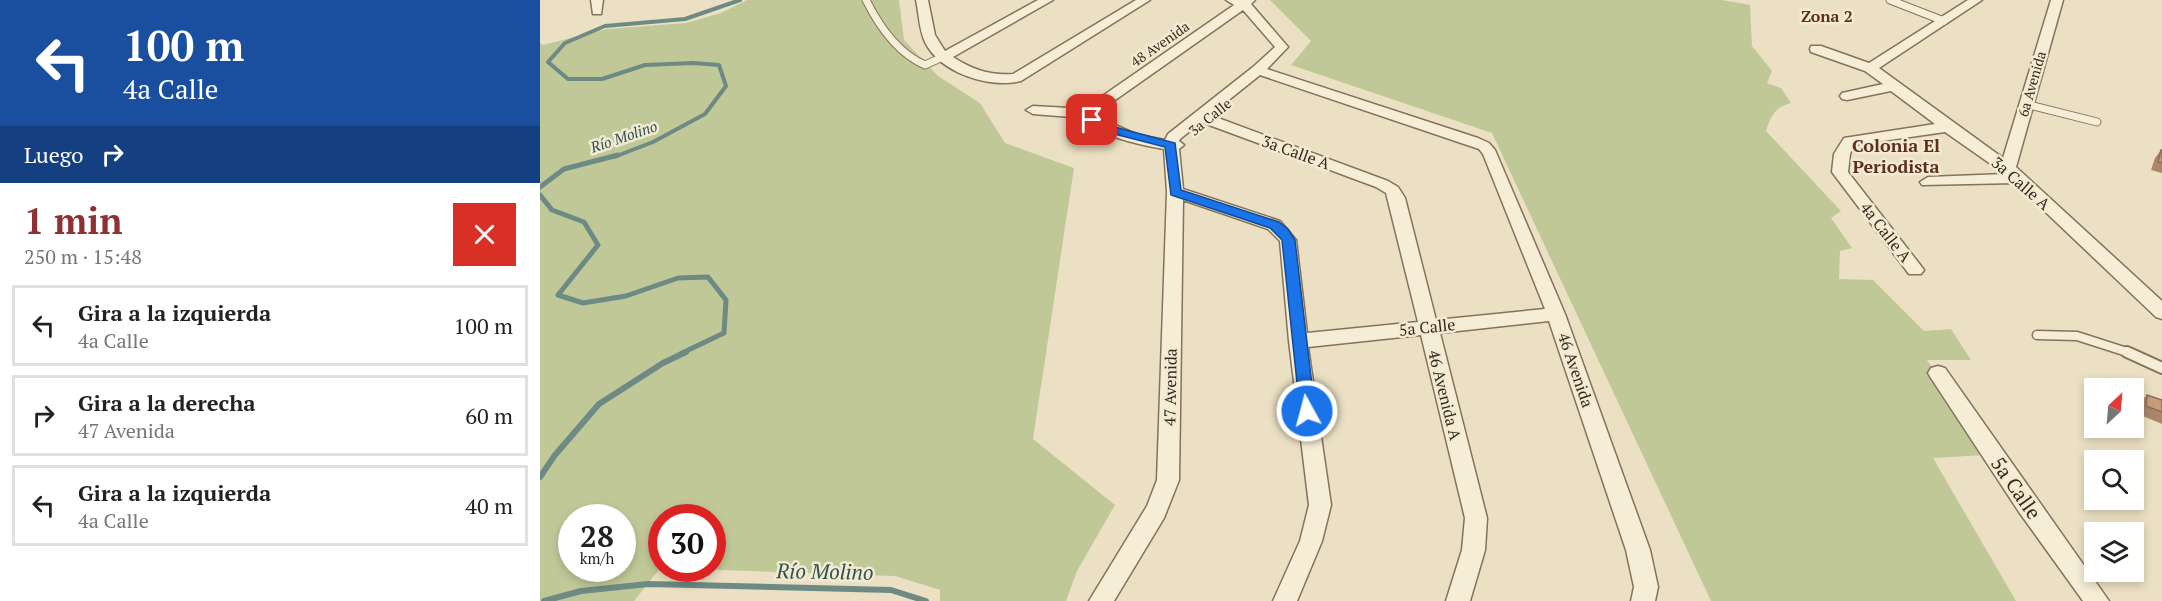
<!DOCTYPE html>
<html lang="es">
<head>
<meta charset="utf-8">
<style>
	body { margin:0; font-family:"PT Serif",serif; background:#f2f2f2; color:#222; height:100vh; display:flex; flex-direction:column; font-size:22px; white-space:nowrap }
	* { box-sizing:border-box; margin:0 }
	p { font-size:20px; color:#767676 }
	.icon { flex:none; width:33px; height:33px; fill:none; stroke:currentColor; stroke-width:2; stroke-linecap:round; stroke-linejoin:round }
	.map { position:relative; flex:1; overflow:hidden }
	.sheet { display:flex; flex-direction:column; background:#fff; width:540px }
	.sheet>* { flex:none }
	.top-card { background:#1a4fa0; color:#fff; overflow:hidden }
	.needle { width:39px; rotate:26deg }
	.buttons { position:absolute; left:1544px; top:378px; display:grid; gap:12px }
	.buttons a { display:grid; place-items:center; width:60px; height:60px; border-radius:0px; background:#fff; box-shadow:0 3px 9px #0003; font-size:30px }
	.speed { position:absolute; left:18px; top:504px; display:flex; gap:12px; font-size:30px; font-weight:700; text-align:center }
	.speed>* { display:grid; place-content:center; width:78px; height:78px; border-radius:50%; background:#fff; box-shadow:0 3px 9px #0003; line-height:1 }
	.speed small { font-size:15px; font-weight:400 }
	.speed .limit { border:9px solid #d22; background:#fff; color:#111 }
	.pin { position:absolute; display:grid; place-items:center; width:51px; height:51px; color:#fff; margin:-26px; border-radius:12px; box-shadow:0 3px 9px #0006 }
	.me { position:absolute; width:66px; margin:-33px; rotate:353deg; stroke-linejoin:round; filter:drop-shadow(0 0 4px #0008) }
	.turn { display:flex; align-items:center; gap:21px; height:126px; padding:0 24px; font-size:27px }
	.turn .icon { width:78px; height:78px; stroke-width:2.5 }
	.turn b { display:block; font-size:42px; line-height:51px }
	.then { display:flex; align-items:center; height:57px; padding:0 24px; background:#0003; gap:12px; font-size:22px }
	.round { display:grid; place-items:center; flex:none; width:63px; height:63px; border-radius:0px; background:#f2f2f2 }
	.headline { display:flex; align-items:center; justify-content:space-between; height:102px; padding:0 24px }
	h1 { font-size:36px; font-weight:600; line-height:45px; color:#8e3130 }
	ul { padding:0; list-style:none }
	li { display:flex; align-items:center; gap:18px; height:81px; margin:0 12px 9px; padding:0 12px; border:3px solid #e0e0e0; border-radius:0px }
	li div { flex:1 }
	li b { display:block; font-size:22px }
	li em { font-style:normal }
	main { display:flex; flex:1; min-height:0 }
	.map>svg:first-child { display:block }
	.green { fill:#c1c898; fill-rule:evenodd }
	.lines { fill:none; stroke-linecap:round; stroke-linejoin:round }
	.stream-far2 { stroke:#6d8b84; stroke-width:4 }
	.stream-far1 { stroke:#6d8b84; stroke-width:5 }
	.stream { stroke:#6d8b84; stroke-width:6 }
	.service-far2-casing { stroke:#84725b; stroke-width:9 }
	.service-far1-casing { stroke:#84725b; stroke-width:11 }
	.service-casing { stroke:#84725b; stroke-width:14 }
	.minor-casing { stroke:#84725b; stroke-width:3 }
	.service-far2 { stroke:#f6edd6; stroke-width:7 }
	.service-far1 { stroke:#f6edd6; stroke-width:8 }
	.service { stroke:#f6edd6; stroke-width:10 }
	.minor { fill:#f6edd6; fill-rule:evenodd }
	.wall { fill:#aa876b }
	.building { fill:#c69d7c; stroke:#8b6e57; stroke-width:1.5 }
	.route { fill:#1a73e8; stroke:#114b97; stroke-width:1.5 }
	.labels { text-anchor:middle; stroke-width:5; stroke-linejoin:round; paint-order:stroke }
	.far-street-label { font-size:14px; fill:#342a1e; stroke:#f3ead2 }
	.far-water-label { font-size:15px; font-style:italic; fill:#2f5352; stroke:#f3ead2 }
	.far-quarter-label { font-size:16px; font-weight:bold; fill:#5e2f21; stroke:#f3ead2 }
	.street-label { font-size:16px; fill:#342a1e; stroke:#f3ead2 }
	.neighbourhood-label { font-size:18px; font-weight:bold; fill:#5e2f21; stroke:#f3ead2 }
	.near-street-label { font-size:20px; fill:#342a1e; stroke:#f3ead2 }
	.near-water-label { font-size:21px; font-style:italic; fill:#2f5352; stroke:#f3ead2 }
</style>
</head>
<body>
<main>
<section class="sheet">
<div class="top-card">
<div class="turn"><svg class="icon" aria-label="left" viewBox="0 0 24 24"><path d="M17 20v-9H6M10 6l-5 5 5 5"/></svg><div><b>100 m</b>4a Calle</div></div>
<div class="then">Luego<svg class="icon" aria-label="right" viewBox="0 0 24 24"><path d="M7 20v-9h11M14 6l5 5-5 5"/></svg></div>
</div>
<div class="headline"><div><h1>1 min</h1><p>250 m · 15:48</p></div><a class="round" style="background:#d93025;color:#fff"><svg class="icon" aria-label="close" viewBox="0 0 24 24"><path d="M6 6l12 12M18 6L6 18"/></svg></a></div>
<ul>
<li><svg class="icon" aria-label="left" viewBox="0 0 24 24"><path d="M17 20v-9H6M10 6l-5 5 5 5"/></svg><div><b>Gira a la izquierda</b><p>4a Calle</p></div><em>100 m</em></li>
<li><svg class="icon" aria-label="right" viewBox="0 0 24 24"><path d="M7 20v-9h11M14 6l5 5-5 5"/></svg><div><b>Gira a la derecha</b><p>47 Avenida</p></div><em>60 m</em></li>
<li><svg class="icon" aria-label="left" viewBox="0 0 24 24"><path d="M17 20v-9H6M10 6l-5 5 5 5"/></svg><div><b>Gira a la izquierda</b><p>4a Calle</p></div><em>40 m</em></li>
</ul>
</section>
<div class="map">
<svg width="1622" height="601" viewBox="0 0 1622 601">
	<rect width="100%" height="100%" fill="#ebe0c3"/>
	<!-- green -->
	<g class="green">
		<path d="M 207,0 L 359,0 L 364,40 L 398,76 L 440,103 L 465,143 L 534,168 L 493,439 L 575,505 L 537,571 L 526,601 L 400,601 L 400,590 L 355,576 L 151,569 L 172,568 L 172,518 L 122,518 L 121,567 L 94,601 L 0,601 L 0,43 L 3,45 L 67,29 L 146,23 L 181,13 ZM 32,518 L 82,518 L 82,568 L 32,568 Z"/>
		<path d="M 730,0 L 1182,0 L 1210,5 L 1212,46 L 1232,71 L 1227,83 L 1241,88 L 1251,103 C 1235,107 1231,116 1226,131 L 1301,211 L 1291,218 L 1312,248 L 1300,251 L 1299,279 L 1333,280 L 1384,331 L 1411,329 L 1431,360 L 1387,360 L 1445,455 L 1393,458 L 1476,601 L 1171,601 L 952,133 L 751,65 L 771,41 Z"/>
	</g>
	<g class="lines">
		<!-- stream-far2 -->
		<polyline class="stream-far2" points="74,157 113,142 165,114 186,86 179,65 153,63 105,65 62,79 28,79 8,62 25,43 65,26 145,19 200,0"/>
		<!-- stream-far1 -->
		<g class="stream-far1">
			<polyline points="0,187 24,169 78,155"/>
			<polyline points="0,195 12,210 44,222 58,245 18,295 43,303 86,296 138,278 168,277 186,300 184,333 142,353"/>
		</g>
		<!-- stream -->
		<g class="stream">
			<polyline points="0,477 15,455 59,404 123,363 146,352"/>
			<polyline points="4,601 41,591 108,584 351,590 386,601"/>
		</g>
		<defs>
			<g id="service-far2">
				<path d="M 326,0 C 339,26 357,53 385,65 L 405,56"/>
				<polyline points="1350,0 1404,21"/>
				<polyline points="1486,104 1557,122"/>
			</g>
			<polyline id="service-far1" points="1497,335 1537,336 1590,353"/>
			<polyline id="service" points="1587,352 1622,368"/>
			<g id="minor">
				<polygon points="51,0 63,0 61,14 53,14"/>
				<path d="M 376,0 L 388,0 L 395,35 L 405,51 L 498,0 L 513,0 L 413,57 C 431,69 451,76 473,74 L 596,0 L 610,0 L 481,81 C 450,89 400,73 385,42 C 379,29 379,14 376,0 Z"/>
				<path d="M 686,0 L 715,0 L 711,4 L 748,47 L 727,69 L 938,138 L 949,143 L 955,150 L 1025,314 L 1110,550 L 1118,587 L 1115,601 L 1091,601 L 1094,587 L 1086,550 L 1009,321 L 900,333 L 947,518 L 945,550 L 930,601 L 906,601 L 922,550 L 925,518 L 881,335 L 768,347 L 791,505 L 782,541 L 757,601 L 733,601 L 760,541 L 769,505 L 749,341 L 740,241 L 728,229 L 643,200 L 639,480 L 624,518 L 574,601 L 549,601 L 607,506 L 617,480 L 627,192 L 624,149 C 606,146 552,135 544,118 L 493,114 L 486,110 L 493,106 L 547,109 L 551,104 L 694,5 ZM 703,10 L 735,47 L 713,67 L 628,134 L 625,140 L 598,135 L 559,118 L 561,110 ZM 720,75 L 939,149 L 943,154 L 1005,309 L 896,320 L 865,198 L 858,187 L 848,181 L 670,115 ZM 661,122 L 836,187 L 846,193 L 878,322 L 767,333 L 756,240 L 740,221 L 643,189 L 639,149 L 644,145 L 639,141 L 640,139 Z"/>
				<polygon points="1428,0 1442,0 1339,68 1463,158 1511,0 1523,0 1476,167 1622,301 1622,319 1616,317 1475,183 1382,185 1380,182 1388,177 1465,174 1405,132 1314,145 1310,154 1308,172 1381,266 1384,270 1381,274 1369,274 1292,172 1294,154 1304,138 1395,124 1351,91 1307,100 1302,99 1300,96 1302,93 1343,84 1325,71 1271,52 1270,49 1271,46 1281,46 1329,63"/>
				<polygon points="1398,366 1405,368 1569,601 1543,601 1479,512 1391,378 1388,373 1391,368"/>
			</g>
		</defs>
		<!-- service-far2 casing -->
		<use href="#service-far2" class="service-far2-casing"/>
		<!-- service-far1 casing -->
		<use href="#service-far1" class="service-far1-casing"/>
		<!-- service casing -->
		<use href="#service" class="service-casing"/>
		<!-- minor casing -->
		<use href="#minor" class="minor-casing"/>
		<!-- service-far2 -->
		<use href="#service-far2" class="service-far2"/>
		<!-- service-far1 -->
		<use href="#service-far1" class="service-far1"/>
		<!-- service -->
		<use href="#service" class="service"/>
		<!-- minor -->
		<use href="#minor" class="minor"/>
	</g>
	<!-- wall -->
	<g class="wall">
		<polygon points="1621,150 1622,150 1622,173 1611,170 1615,158"/>
		<polygon points="1607,395 1622,400 1622,424 1598,414 1598,404"/>
	</g>
	<!-- building -->
	<g class="building">
		<polygon points="1621,150 1622,150 1622,163 1618,162"/>
		<polygon points="1607,395 1622,400 1622,412 1606,406"/>
	</g>
	<!-- route -->
	<polygon class="route" points="552,117 571,126 635,143 641,190 739,222 748,229 755,240 775,411 773,416 762,416 760,411 742,240 730,228 631,195 625,147 563,131 548,122 548,118"/>
	<g class="labels">
		<!-- far-street labels -->
		<g class="far-street-label">
			<text transform="translate(620 44) rotate(-35)" y="5">48 Avenida</text>
			<text transform="translate(1492 84) rotate(-74)" y="5">6a Avenida</text>
			<text transform="translate(670 117) rotate(-39)" y="5">3a Calle</text>
		</g>
		<!-- far-water labels -->
		<g class="far-water-label">
			<text transform="translate(84 137) rotate(-19)" y="5">Río Molino</text>
		</g>
		<!-- far-quarter labels -->
		<g class="far-quarter-label">
			<text x="1287" y="22">Zona 2</text>
		</g>
		<!-- street labels -->
		<g class="street-label">
			<text transform="translate(756 152) rotate(20)" y="6">3a Calle A</text>
			<text transform="translate(1481 183) rotate(41)" y="6">3a Calle A</text>
			<text transform="translate(1346 232) rotate(52)" y="6">4a Calle A</text>
			<text transform="translate(887 327) rotate(-6)" y="6">5a Calle</text>
			<text transform="translate(1036 370) rotate(71)" y="6">46 Avenida</text>
			<text transform="translate(630 387) rotate(-89)" y="6">47 Avenida</text>
			<text transform="translate(905 395) rotate(76)" y="6">46 Avenida A</text>
		</g>
		<!-- neighbourhood labels -->
		<g class="neighbourhood-label">
			<text x="1356" y="152">Colonia El<tspan x="1356" dy="21">Periodista</tspan></text>
		</g>
		<!-- near-street labels -->
		<g class="near-street-label">
			<text transform="translate(1476 488) rotate(55)" y="7">5a Calle</text>
		</g>
		<!-- near-water labels -->
		<g class="near-water-label">
			<text transform="translate(285 572) rotate(1)" y="7">Río Molino</text>
		</g>
	</g>
</svg>
<div class="buttons">
<a><svg class="needle" viewBox="-14 -14 28 28"><path d="M0-13l5 13h-10z" fill="#e53935"/><path d="M0 13l5-13h-10z" fill="#767676"/></svg></a>
<a><svg class="icon" aria-label="search" viewBox="0 0 24 24"><circle cx="10" cy="10" r="6"/><path d="M15 15l6 6"/></svg></a>
<a><svg class="icon" aria-label="layers" viewBox="0 0 24 24"><path d="M12 4l9 5-9 5-9-5zM3 14l9 5 9-5"/></svg></a>
</div>
<div class="speed"><div>28<small>km/h</small></div><div class="limit">30</div></div>
<div class="pin" style="left:552px;top:120px;background:#d93025"><svg class="icon" aria-label="arrive" viewBox="0 0 24 24"><path d="M6 21V4h12l-3 4 3 4H6"/></svg></div>
<svg class="me" style="left:767px;top:411px" viewBox="-20 -20 40 40"><circle r="17" fill="#1a73e8" stroke="#fff" stroke-width="3"/><path d="M0-11L8 9 0 5-8 9z" fill="#fff"/></svg>
</div>
</main>
</body>
</html>
